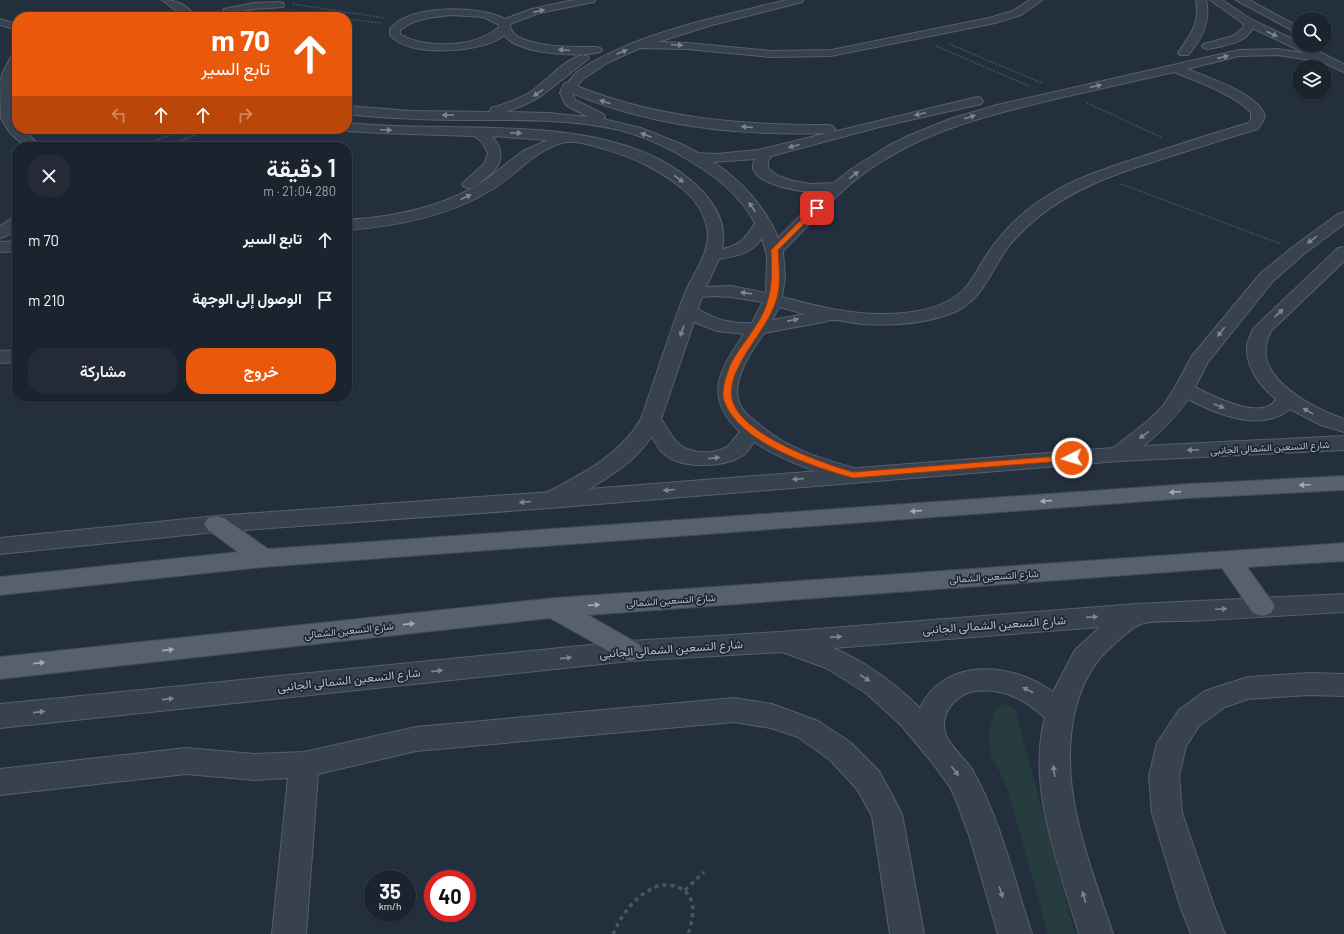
<!DOCTYPE html>
<html lang="ar">
<head>
<meta charset="utf-8">
<style>
	body { margin:0; font-family:Barlow,Vazirmatn,sans-serif; background:#242b36; color:#f1f3f6; direction:rtl; height:100vh; display:flex; flex-direction:column; font-size:15px; white-space:nowrap }
	* { box-sizing:border-box; margin:0 }
	p { font-size:13px; color:#a0a4aa }
	.icon { flex:none; width:22px; height:22px; fill:none; stroke:currentColor; stroke-width:2; stroke-linecap:round; stroke-linejoin:round }
	.map { position:relative; flex:1; overflow:hidden; direction:ltr }
	.details { position:absolute; left:12px; top:142px; width:340px; height:260px; display:flex; flex-direction:column; background:#1b232e; border-radius:16px; box-shadow:0 1px 3px #0004,0 0 0 1px #39404a; direction:rtl }
	.details>* { flex:none }
	.top-card { position:absolute; left:12px; top:12px; width:340px; height:122px; border-radius:16px; box-shadow:0 1px 3px #0004,0 0 0 1px #39404a; direction:rtl; background:#ea580c; color:#fff; overflow:hidden }
	.buttons { position:absolute; left:1292px; top:12px; display:grid; gap:8px }
	.buttons a { display:grid; place-items:center; width:40px; height:40px; border-radius:50%; background:#1b232e; box-shadow:0 1px 3px #0004,0 0 0 1px #39404a; font-size:20px }
	.speed { position:absolute; left:364px; top:870px; display:flex; gap:8px; font-size:20px; font-weight:700; text-align:center }
	.speed>* { display:grid; place-content:center; width:52px; height:52px; border-radius:50%; background:#1b232e; box-shadow:0 1px 3px #0004,0 0 0 1px #39404a; line-height:1 }
	.speed small { font-size:10px; font-weight:400 }
	.speed .limit { border:6px solid #d22; background:#fff; color:#111 }
	.pin { position:absolute; display:grid; place-items:center; width:34px; height:34px; color:#fff; margin:-17px; border-radius:8px; box-shadow:0 2px 6px #0006 }
	.me { position:absolute; width:44px; margin:-22px; rotate:265deg; stroke-linejoin:round; filter:drop-shadow(0 0 3px #0008) }
	.turn { display:flex; align-items:center; gap:14px; height:84px; padding:0 16px; font-size:18px }
	.turn .icon { width:52px; height:52px; stroke-width:2.5 }
	.turn b { display:block; font-size:28px; line-height:34px }
	.lanes { display:flex; align-items:center; height:38px; padding:0 16px; background:#0003; justify-content:center; gap:20px; direction:ltr }
	.lanes .off { opacity:.35 }
	.round { display:grid; place-items:center; flex:none; width:42px; height:42px; border-radius:16px; background:#242b36 }
	.summary { display:flex; align-items:center; justify-content:space-between; height:68px; padding:0 16px }
	h1 { font-size:24px; font-weight:600; line-height:30px }
	.action { display:flex; gap:8px; margin-top:auto; padding:8px 16px }
	.action a { flex:1; height:46px; border-radius:16px; background:#ea580c; color:#fff; font-size:16px; font-weight:600; line-height:46px; text-align:center }
	.action a+a { background:#242b36; color:#f1f3f6 }
	ul { padding:0; list-style:none }
	li { display:flex; align-items:center; gap:12px; height:60px; padding:0 16px }
	li div { flex:1 }
	li b { display:block; font-size:15px }
	li em { font-style:normal }
	.map>svg:first-child { display:block }
	.green { fill:#263c3f }
	.lines { fill:none; stroke-linecap:round; stroke-linejoin:round }
	.minor-casing { stroke:#565f6c; stroke-width:2 }
	.tertiary-casing { stroke:#565f6c; stroke-width:2 }
	.primary-casing { stroke:#414a57; stroke-width:2 }
	.path-far1 { stroke:#44595c; stroke-width:1.5; stroke-dasharray:1.5 1.5; stroke-linecap:butt }
	.path { stroke:#44595c; stroke-width:3.5; stroke-dasharray:4 4; stroke-linecap:butt }
	.minor { fill:#38414e; fill-rule:evenodd }
	.tertiary { fill:#38414e; fill-rule:evenodd }
	.primary { fill:#56606e; fill-rule:evenodd }
	.oneway { fill:#7c8592 }
	.oneway2 { fill:#a1aab7 }
	.route { fill:#ea580c; stroke:#983908 }
	.labels { text-anchor:middle; stroke-width:3.5; stroke-linejoin:round; paint-order:stroke }
	.street-label { font-size:10px; fill:#b4bcc9; stroke:#1d2633 }
	.near-street-label { font-size:12px; fill:#b4bcc9; stroke:#1d2633 }
</style>
</head>
<body>
<div class="map">
<svg width="1344" height="934" viewBox="0 0 1344 934">
	<rect width="100%" height="100%" fill="#242f3e"/>
	<!-- green -->
	<polygon class="green" points="1005,703 1015,709 1075,934 1048,934 1009,794 1000,772 991,758 989,732 994,711"/>
	<g class="lines">
		<defs>
			<g id="minor">
				<path d="M 162,0 C 177,0 187,5 196,17 L 185,17 Z"/>
				<path d="M 574,0 L 595,0 L 594,2 L 539,13 L 510,24 C 509,49 580,47 596,47 L 600,48 L 602,50 L 600,52 C 578,58 518,54 504,35 C 485,53 407,58 390,35 L 390,29 C 408,4 480,5 505,19 L 532,9 ZM 451,15 L 483,17 L 498,24 L 499,27 C 478,47 425,50 400,34 L 400,30 C 415,18 433,17 451,15 Z"/>
				<path d="M 786,0 L 803,0 L 802,2 L 712,25 L 658,42 L 687,43 L 771,51 L 831,50 L 989,18 L 1013,11 L 1030,0 L 1042,0 L 1021,15 L 995,23 L 831,56 L 771,57 L 687,49 L 640,48 L 607,63 L 583,79 L 577,86 C 658,119 742,125 828,125 L 833,126 L 835,129 L 833,132 L 977,97 L 981,98 L 983,101 L 981,104 L 879,127 L 771,156 L 768,162 L 768,168 L 778,176 L 793,181 L 811,184 L 834,183 L 850,170 L 888,146 L 908,136 L 950,119 L 997,105 L 1239,50 L 1277,49 L 1325,56 L 1329,57 L 1331,59 L 1329,61 L 1325,62 L 1277,55 L 1239,56 L 1187,69 C 1207,77 1259,94 1265,116 L 1263,121 L 1258,129 C 1226,138 1194,149 1162,159 C 1118,173 1073,188 1037,218 C 1026,227 1016,237 1007,248 C 991,271 983,298 957,311 C 929,323 895,326 864,324 C 856,324 838,319 831,320 C 830,320 825,322 823,322 L 764,333 C 752,351 733,376 738,399 C 741,412 752,419 761,426 C 789,450 826,460 861,470 L 864,475 L 861,480 L 853,482 C 818,473 785,462 754,442 C 750,447 747,453 742,456 C 723,468 681,469 664,454 C 659,450 655,442 652,436 C 645,446 638,454 629,462 C 617,472 565,506 551,507 C 548,508 545,506 542,505 L 539,500 L 542,495 C 580,475 619,457 641,419 C 656,377 669,334 685,293 C 694,271 712,252 707,227 C 701,197 671,178 646,165 C 631,157 581,139 566,142 C 535,149 518,173 493,189 C 449,216 398,226 347,230 L 347,220 C 391,217 435,209 474,187 L 469,188 L 464,187 L 462,184 L 484,164 L 488,153 L 482,142 L 474,136 L 379,133 L 347,131 L 342,129 L 347,129 L 347,123 C 381,126 416,127 450,127 C 532,129 641,127 702,191 C 717,207 727,227 722,249 C 739,246 746,238 755,223 C 742,199 721,180 698,166 C 674,150 647,137 619,130 C 574,119 526,120 480,120 C 435,120 391,119 347,114 L 347,106 L 411,111 L 490,112 L 491,108 C 505,104 520,99 532,91 C 548,80 564,59 583,55 L 587,56 L 589,58 L 587,60 L 541,96 L 524,105 L 506,112 L 548,113 L 588,117 L 566,105 L 560,93 L 564,84 C 570,83 572,76 577,72 C 593,60 612,52 630,44 C 680,24 734,13 786,0 ZM 1174,72 C 1195,81 1237,95 1251,113 L 1251,121 L 1248,123 C 1215,133 1183,143 1150,154 C 1116,165 1082,175 1052,193 C 1026,208 1005,228 988,253 C 981,263 975,276 967,286 C 941,318 876,317 838,310 C 819,307 801,302 782,297 L 785,278 L 783,251 C 814,220 842,186 879,163 C 933,128 994,114 1055,99 C 1095,90 1134,81 1174,72 ZM 572,93 C 652,127 742,136 828,133 L 758,150 L 716,154 L 698,153 L 681,144 L 641,128 L 603,119 L 605,117 L 603,114 L 575,100 ZM 492,136 L 548,140 L 523,151 L 487,179 L 474,187 C 494,172 512,160 492,136 ZM 755,159 C 740,185 809,193 823,193 L 778,238 C 765,207 741,180 713,162 ZM 762,238 L 767,256 L 766,293 L 731,286 L 706,287 L 719,259 C 737,256 751,254 762,238 ZM 713,296 L 731,297 L 763,302 L 752,323 C 731,324 716,320 698,309 L 702,297 ZM 779,307 L 805,314 L 772,320 ZM 694,322 L 717,331 L 744,334 C 719,372 703,396 740,432 C 736,436 732,442 728,446 C 715,455 692,454 680,445 C 672,439 667,427 661,419 Z"/>
				<path d="M 1196,0 L 1206,0 C 1211,22 1202,38 1188,55 L 1180,55 L 1178,53 C 1191,35 1200,23 1196,0 Z"/>
				<polygon points="279,2 283,3 284,5 283,7 253,9 228,14 223,11 224,9 253,3"/>
				<polygon points="0,19 17,24 17,30 0,25"/>
				<path d="M 1248,19 L 1253,22 C 1254,42 1223,46 1208,49 L 1204,48 L 1202,46 L 1204,44 L 1233,36 L 1243,28 L 1244,20 Z"/>
				<polygon points="17,54 17,68 13,77 11,94 12,106 17,124 17,129 22,129 42,147 26,147 10,133 1,118 0,82 3,72 11,57 13,55"/>
				<polygon points="17,217 17,229 6,236 0,238 0,226 11,219"/>
				<polygon points="17,241 17,251 0,252 0,242"/>
				<polygon points="17,350 17,362 0,363 0,351"/>
				<polygon points="1309,673 1344,674 1344,696 1309,695 1248,699 1225,707 1199,726 1186,746 1179,776 1182,813 1214,906 1225,934 1191,934 1180,906 1152,813 1149,776 1157,743 1179,710 1205,691 1248,677"/>
				<polygon points="734,698 772,704 818,721 850,742 879,771 902,814 924,934 890,934 872,816 857,789 830,760 798,737 771,728 734,722 416,751 318,774 306,934 272,934 288,778 255,780 186,774 0,795 0,769 186,748 255,754 304,752 416,727"/>
			</g>
			<g id="tertiary">
				<polygon points="1210,0 1222,0 1252,20 1299,42 1299,45 1305,45 1344,64 1344,72 1244,24"/>
				<polygon points="1236,0 1249,0 1299,27 1299,34"/>
				<path d="M 1344,212 L 1344,224 L 1305,253 L 1273,281 L 1208,362 L 1195,387 C 1211,395 1263,423 1276,399 C 1261,387 1246,368 1247,347 C 1247,341 1251,335 1253,329 L 1338,248 L 1344,247 L 1344,261 L 1271,331 C 1269,336 1266,341 1266,346 C 1260,382 1316,409 1344,419 L 1344,432 L 1321,425 L 1290,409 C 1261,433 1216,414 1188,399 C 1175,418 1161,432 1143,446 L 1344,436 L 1344,450 L 1119,461 L 550,508 L 216,532 L 0,554 L 0,538 L 216,516 L 550,492 L 1113,448 L 1149,420 L 1163,406 L 1174,389 L 1192,356 L 1261,273 L 1293,247 L 1338,214 Z"/>
				<path d="M 1344,594 L 1344,612 C 1293,615 1241,618 1190,621 C 1179,621 1150,620 1141,624 C 1130,628 1119,640 1110,648 C 1092,664 1082,684 1076,707 C 1056,784 1089,861 1113,934 L 1079,934 C 1060,870 1026,784 1045,718 C 1025,700 1004,688 976,691 C 960,693 943,708 944,726 C 945,744 964,756 973,771 C 1001,821 1014,880 1032,934 L 998,934 L 970,838 L 956,800 L 950,787 L 931,761 L 901,725 L 866,693 L 826,668 L 782,652 L 630,661 L 0,728 L 0,704 L 630,641 L 779,632 L 1136,604 ZM 1100,627 L 1075,650 L 1053,692 C 1012,662 945,656 920,708 C 894,683 867,662 833,648 Z"/>
			</g>
			<g id="primary">
				<polygon points="1344,476 1344,490 1189,498 263,567 0,595 0,577 238,552 208,530 204,524 208,518 216,516 224,518 268,549 1189,484"/>
				<polygon points="1344,543 1344,561 1247,567 1275,606 1271,613 1262,616 1253,613 1222,568 588,615 639,644 643,651 639,658 630,661 621,658 550,618 0,679 0,657 554,598"/>
			</g>
		</defs>
		<!-- minor casing -->
		<use href="#minor" class="minor-casing"/>
		<!-- tertiary casing -->
		<use href="#tertiary" class="tertiary-casing"/>
		<!-- primary casing -->
		<use href="#primary" class="primary-casing"/>
		<!-- path-far1 -->
		<g class="path-far1">
			<polyline points="293,4 385,18"/>
			<polyline points="292,11 335,17"/>
			<polyline points="347,19 382,23"/>
			<polyline points="949,44 1042,83"/>
			<polyline points="936,46 1029,86"/>
			<polyline points="1087,103 1163,138"/>
			<polyline points="139,147 186,129"/>
			<polyline points="164,147 210,129"/>
			<polyline points="1121,184 1281,244"/>
		</g>
		<!-- path -->
		<g class="path">
			<polyline points="685,890 704,872"/>
			<path d="M 613,934 C 622,914 636,894 658,886 C 664,884 671,885 677,887 C 698,894 694,917 688,934"/>
		</g>
		<!-- minor -->
		<use href="#minor" class="minor"/>
		<!-- tertiary -->
		<use href="#tertiary" class="tertiary"/>
		<!-- primary -->
		<use href="#primary" class="primary"/>
	</g>
	<!-- one-way arrows -->
	<defs><path id="oneway-solid" d="M-6-.8H1V-3.2L6.5 0L1 3.2V.8H-6Z"/></defs>
	<g class="oneway">
		<use href="#oneway-solid" transform="translate(539 11) rotate(-13)"/>
		<use href="#oneway-solid" transform="translate(1272 34) rotate(25)"/>
		<use href="#oneway-solid" transform="translate(677 45) rotate(2)"/>
		<use href="#oneway-solid" transform="translate(564 50) rotate(-176)"/>
		<use href="#oneway-solid" transform="translate(622 52) rotate(-23)"/>
		<use href="#oneway-solid" transform="translate(1223 57) rotate(-13)"/>
		<use href="#oneway-solid" transform="translate(1096 86) rotate(-13)"/>
		<use href="#oneway-solid" transform="translate(538 93) rotate(146)"/>
		<use href="#oneway-solid" transform="translate(605 102) rotate(-162)"/>
		<use href="#oneway-solid" transform="translate(920 114) rotate(167)"/>
		<use href="#oneway-solid" transform="translate(448 115) rotate(-180)"/>
		<use href="#oneway-solid" transform="translate(970 117) rotate(-18)"/>
		<use href="#oneway-solid" transform="translate(747 127) rotate(-176)"/>
		<use href="#oneway-solid" transform="translate(386 130) rotate(2)"/>
		<use href="#oneway-solid" transform="translate(516 133) rotate(2)"/>
		<use href="#oneway-solid" transform="translate(646 135) rotate(-159)"/>
		<use href="#oneway-solid" transform="translate(794 146) rotate(165)"/>
		<use href="#oneway-solid" transform="translate(854 175) rotate(-37)"/>
		<use href="#oneway-solid" transform="translate(679 179) rotate(36)"/>
		<use href="#oneway-solid" transform="translate(466 197) rotate(-24)"/>
		<use href="#oneway-solid" transform="translate(752 207) rotate(-123)"/>
		<use href="#oneway-solid" transform="translate(1312 240) rotate(144)"/>
		<use href="#oneway-solid" transform="translate(746 293) rotate(-172)"/>
		<use href="#oneway-solid" transform="translate(1279 313) rotate(-43)"/>
		<use href="#oneway-solid" transform="translate(793 320) rotate(-11)"/>
		<use href="#oneway-solid" transform="translate(682 331) rotate(109)"/>
		<use href="#oneway-solid" transform="translate(1221 332) rotate(128)"/>
		<use href="#oneway-solid" transform="translate(1219 406) rotate(22)"/>
		<use href="#oneway-solid" transform="translate(1308 411) rotate(-149)"/>
		<use href="#oneway-solid" transform="translate(1144 435) rotate(142)"/>
		<use href="#oneway-solid" transform="translate(1193 450) rotate(177)"/>
		<use href="#oneway-solid" transform="translate(714 458) rotate(-7)"/>
		<use href="#oneway-solid" transform="translate(798 479) rotate(175)"/>
		<use href="#oneway-solid" transform="translate(669 490) rotate(175)"/>
		<use href="#oneway-solid" transform="translate(525 502) rotate(176)"/>
		<use href="#oneway-solid" transform="translate(1221 609) rotate(-3)"/>
		<use href="#oneway-solid" transform="translate(1092 617) rotate(-4)"/>
		<use href="#oneway-solid" transform="translate(836 637) rotate(-4)"/>
		<use href="#oneway-solid" transform="translate(566 658) rotate(-6)"/>
		<use href="#oneway-solid" transform="translate(437 671) rotate(-6)"/>
		<use href="#oneway-solid" transform="translate(865 678) rotate(32)"/>
		<use href="#oneway-solid" transform="translate(1028 690) rotate(-152)"/>
		<use href="#oneway-solid" transform="translate(168 699) rotate(-6)"/>
		<use href="#oneway-solid" transform="translate(39 712) rotate(-6)"/>
		<use href="#oneway-solid" transform="translate(955 771) rotate(53)"/>
		<use href="#oneway-solid" transform="translate(1054 771) rotate(-98)"/>
		<use href="#oneway-solid" transform="translate(1001 892) rotate(72)"/>
		<use href="#oneway-solid" transform="translate(1084 897) rotate(-107)"/>
	</g>
	<g class="oneway2">
		<use href="#oneway-solid" transform="translate(1305 485) rotate(177)"/>
		<use href="#oneway-solid" transform="translate(1175 492) rotate(176)"/>
		<use href="#oneway-solid" transform="translate(1046 501) rotate(176)"/>
		<use href="#oneway-solid" transform="translate(916 511) rotate(176)"/>
		<use href="#oneway-solid" transform="translate(594 605) rotate(-4)"/>
		<use href="#oneway-solid" transform="translate(409 624) rotate(-6)"/>
		<use href="#oneway-solid" transform="translate(168 650) rotate(-6)"/>
		<use href="#oneway-solid" transform="translate(39 663) rotate(-6)"/>
	</g>
	<!-- route -->
	<path class="route" d="M 815,206 L 820,208 L 778,250 C 779,266 781,283 777,298 C 769,325 748,345 737,370 C 733,378 730,390 732,399 C 740,435 822,463 853,472 L 1072,455 L 1075,455 L 1077,458 L 1075,460 L 853,478 C 814,467 739,443 724,401 C 721,392 725,380 728,371 C 733,356 745,343 753,330 C 773,302 772,282 771,250 Z"/>
	<g class="labels">
		<!-- street labels -->
		<g class="street-label">
			<text transform="translate(1270 447) rotate(-3)" y="4">شارع التسعين الشمالى الجانبى</text>
			<text transform="translate(994 576) rotate(-4)" y="4">شارع التسعين الشمالى</text>
			<text transform="translate(671 600) rotate(-4)" y="4">شارع التسعين الشمالى</text>
			<text transform="translate(349 630) rotate(-6)" y="4">شارع التسعين الشمالى</text>
		</g>
		<!-- near-street labels -->
		<g class="near-street-label">
			<text transform="translate(994 625) rotate(-4)" y="4">شارع التسعين الشمالى الجانبى</text>
			<text transform="translate(671 649) rotate(-4)" y="4">شارع التسعين الشمالى الجانبى</text>
			<text transform="translate(349 680) rotate(-6)" y="4">شارع التسعين الشمالى الجانبى</text>
		</g>
	</g>
</svg>
<div class="buttons">
<a><svg class="icon" aria-label="search" viewBox="0 0 24 24"><circle cx="10" cy="10" r="6"/><path d="M15 15l6 6"/></svg></a>
<a><svg class="icon" aria-label="layers" viewBox="0 0 24 24"><path d="M12 4l9 5-9 5-9-5zM3 14l9 5 9-5"/></svg></a>
</div>
<div class="speed"><div>35<small>km/h</small></div><div class="limit">40</div></div>
<div class="pin" style="left:817px;top:208px;background:#d93025"><svg class="icon" aria-label="arrive" viewBox="0 0 24 24"><path d="M6 21V4h12l-3 4 3 4H6"/></svg></div>
<svg class="me" style="left:1072px;top:458px" viewBox="-20 -20 40 40"><circle r="17" fill="#ea580c" stroke="#fff" stroke-width="3"/><path d="M0-11L8 9 0 5-8 9z" fill="#fff"/></svg>
<div class="top-card">
<div class="turn"><svg class="icon" aria-label="ahead" viewBox="0 0 24 24"><path d="M12 20V5M6 11l6-6 6 6"/></svg><div><b>70 m</b>تابع السير</div></div>
<div class="lanes"><svg class="icon off" aria-label="left" viewBox="0 0 24 24"><path d="M17 20v-9H6M10 6l-5 5 5 5"/></svg><svg class="icon" aria-label="ahead" viewBox="0 0 24 24"><path d="M12 20V5M6 11l6-6 6 6"/></svg><svg class="icon" aria-label="ahead" viewBox="0 0 24 24"><path d="M12 20V5M6 11l6-6 6 6"/></svg><svg class="icon off" aria-label="right" viewBox="0 0 24 24"><path d="M7 20v-9h11M14 6l5 5-5 5"/></svg></div>
</div>
<section class="details">
<div class="summary"><div><h1>1 دقيقة</h1><p>280 m · 21:04</p></div><a class="round"><svg class="icon" aria-label="close" viewBox="0 0 24 24"><path d="M6 6l12 12M18 6L6 18"/></svg></a></div>
<ul>
<li><svg class="icon" aria-label="ahead" viewBox="0 0 24 24"><path d="M12 20V5M6 11l6-6 6 6"/></svg><div><b>تابع السير</b></div><em>70 m</em></li>
<li><svg class="icon" aria-label="arrive" viewBox="0 0 24 24"><path d="M6 21V4h12l-3 4 3 4H6"/></svg><div><b>الوصول إلى الوجهة</b></div><em>210 m</em></li>
</ul>
<div class="action"><a>خروج</a><a>مشاركة</a></div>
</section>
</div>
</body>
</html>
